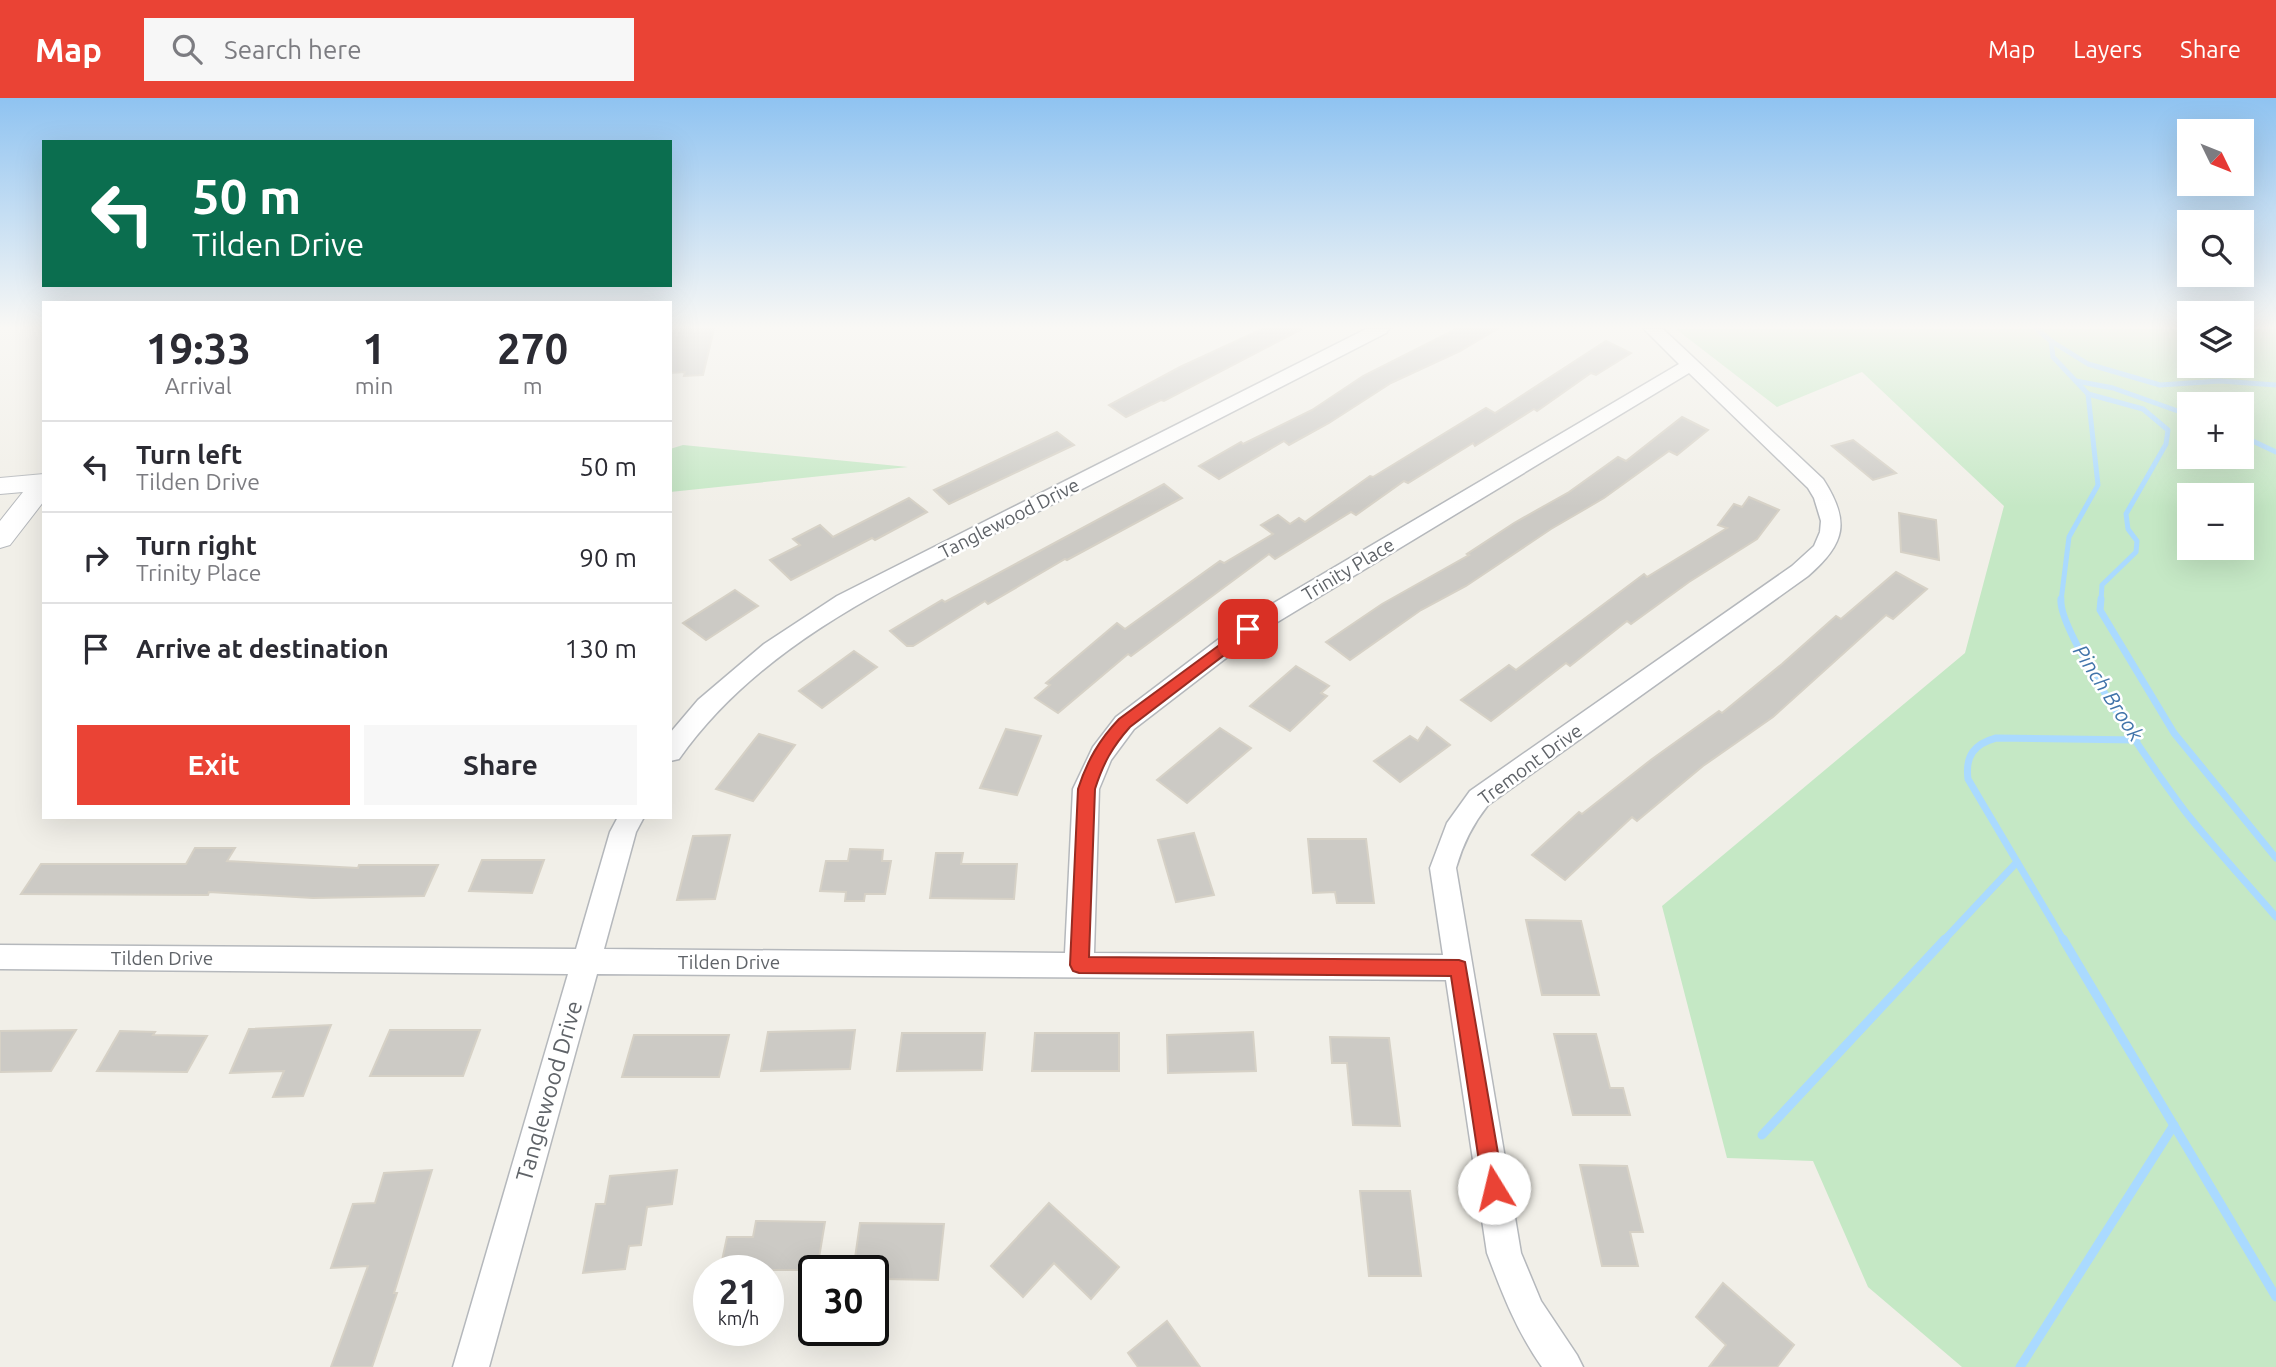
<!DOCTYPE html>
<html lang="en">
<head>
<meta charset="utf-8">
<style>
	body { margin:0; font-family:Ubuntu,sans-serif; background:#f7f7f7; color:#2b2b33; height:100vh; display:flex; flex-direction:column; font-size:26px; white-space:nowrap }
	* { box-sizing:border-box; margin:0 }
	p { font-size:23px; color:#7c7c81 }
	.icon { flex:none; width:38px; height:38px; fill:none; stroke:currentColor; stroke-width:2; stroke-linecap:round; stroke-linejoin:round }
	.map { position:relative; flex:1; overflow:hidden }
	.panel { position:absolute; left:42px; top:203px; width:630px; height:518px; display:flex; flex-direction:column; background:#fff; border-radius:0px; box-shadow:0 7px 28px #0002 }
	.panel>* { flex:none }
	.top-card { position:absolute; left:42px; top:42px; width:630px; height:147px; border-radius:0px; box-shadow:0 7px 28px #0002; background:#0b6e4f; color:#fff; overflow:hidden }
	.needle { width:46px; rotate:133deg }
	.fabs { position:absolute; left:2177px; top:21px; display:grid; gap:14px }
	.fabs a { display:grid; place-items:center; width:77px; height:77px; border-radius:0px; background:#fff; box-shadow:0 7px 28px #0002; font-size:35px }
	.speed { position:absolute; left:693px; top:1157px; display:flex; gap:14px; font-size:35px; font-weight:700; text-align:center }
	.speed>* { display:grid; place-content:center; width:91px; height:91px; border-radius:50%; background:#fff; box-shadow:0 7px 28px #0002; line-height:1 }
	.speed small { font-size:18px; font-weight:400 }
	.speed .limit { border:4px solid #111; border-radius:10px; background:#fff; color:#111 }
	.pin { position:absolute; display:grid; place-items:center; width:60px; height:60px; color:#fff; margin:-30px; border-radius:14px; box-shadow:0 4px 10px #0006 }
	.me { position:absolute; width:77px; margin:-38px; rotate:351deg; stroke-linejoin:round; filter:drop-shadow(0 0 5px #0008) }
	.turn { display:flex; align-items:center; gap:24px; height:147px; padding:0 35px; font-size:32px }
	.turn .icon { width:91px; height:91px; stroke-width:2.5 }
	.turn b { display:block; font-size:49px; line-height:60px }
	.eta { display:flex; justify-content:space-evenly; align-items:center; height:119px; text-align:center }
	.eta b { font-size:42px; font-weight:700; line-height:49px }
	.cta { display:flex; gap:14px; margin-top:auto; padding:14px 35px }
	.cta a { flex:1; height:80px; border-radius:0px; background:#ea4335; color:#fff; font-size:28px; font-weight:700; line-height:80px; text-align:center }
	.cta a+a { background:#f7f7f7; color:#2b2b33 }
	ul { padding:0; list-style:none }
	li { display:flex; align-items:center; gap:21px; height:91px; padding:0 35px; border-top:2px solid #e1e1e2 }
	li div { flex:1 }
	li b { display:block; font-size:26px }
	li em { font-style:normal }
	header { display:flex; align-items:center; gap:42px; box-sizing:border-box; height:98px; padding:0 35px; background:#ea4335; color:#fff }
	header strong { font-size:33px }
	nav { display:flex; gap:38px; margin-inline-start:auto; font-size:24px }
	.search { width:490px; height:63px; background:#f7f7f7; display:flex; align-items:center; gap:18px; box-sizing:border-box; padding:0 24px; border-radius:0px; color:#7c7c81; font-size:26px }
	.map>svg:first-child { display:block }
	.green { fill:#c5e8c5; fill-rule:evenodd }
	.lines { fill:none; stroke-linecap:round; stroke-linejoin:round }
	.stream-far2 { stroke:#aadaff; stroke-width:5 }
	.stream-far1 { stroke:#aadaff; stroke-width:7 }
	.stream { stroke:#aadaff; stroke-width:9 }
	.building { fill:#cccac5; stroke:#d6d1c6; stroke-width:2 }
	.minor-casing { stroke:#b5b8bc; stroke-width:3 }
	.tertiary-casing { stroke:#b5b8bc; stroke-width:2 }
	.minor { fill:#fff; fill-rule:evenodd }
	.tertiary { fill:#fff; fill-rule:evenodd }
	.route { fill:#ea4335; stroke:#982c22; stroke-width:2 }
	.labels { text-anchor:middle; stroke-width:5; stroke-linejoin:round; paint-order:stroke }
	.street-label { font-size:19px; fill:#5f6368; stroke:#fff }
	.water-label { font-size:21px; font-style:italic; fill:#4174aa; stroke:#fff }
	.near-street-label { font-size:23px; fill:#5f6368; stroke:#fff }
</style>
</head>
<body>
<header>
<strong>Map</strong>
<div class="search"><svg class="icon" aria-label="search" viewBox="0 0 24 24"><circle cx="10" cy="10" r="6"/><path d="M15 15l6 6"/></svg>Search here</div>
<nav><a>Map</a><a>Layers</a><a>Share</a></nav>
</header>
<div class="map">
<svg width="2276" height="1269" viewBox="0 0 2276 1269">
	<rect width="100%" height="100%" fill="#f1efe8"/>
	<!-- green -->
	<g class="green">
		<path d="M 1676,231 L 2189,231 L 2189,268 L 2242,268 L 2242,231 L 2276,231 L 2276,1269 L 1962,1269 L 1868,1189 L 1813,1063 L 1727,1060 L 1662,808 L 1965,555 L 2004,408 L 1862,274 L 1777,309 ZM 2242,306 L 2242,359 L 2189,359 L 2189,306 ZM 2242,397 L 2242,450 L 2189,450 L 2189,397 Z"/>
		<polygon points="683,347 908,369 670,394 670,351"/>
	</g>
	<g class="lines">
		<!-- stream-far2 -->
		<g class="stream-far2">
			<polyline points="2037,231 2051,243 2053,259 2088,296 2098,387 2069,439 2061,503"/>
			<polyline points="2051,243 2088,266 2160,287 2220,283 2276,287"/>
			<polyline points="2076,283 2113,290 2189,317"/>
			<polyline points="2088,296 2143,311 2168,332 2166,346 2126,416 2128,431 2137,443 2136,454 2102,487 2101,503"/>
			<polyline points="2242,338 2276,354"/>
		</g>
		<!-- stream-far1 -->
		<g class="stream-far1">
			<path d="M 2061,501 C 2057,534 2163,685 2188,717 C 2216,752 2247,785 2276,819"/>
			<polyline points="2101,501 2100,512 2174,635 2276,760"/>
			<polyline points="1943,843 2017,764"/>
			<path d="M 2064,843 L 1968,681 C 1965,658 1974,646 1996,640 L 2137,642"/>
		</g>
		<!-- stream -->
		<g class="stream">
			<polyline points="2063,841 2276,1199"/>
			<polyline points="1762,1037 1945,841"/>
			<polyline points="2020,1269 2174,1027"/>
		</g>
	</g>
	<!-- building -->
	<g class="building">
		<polygon points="670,231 714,231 703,277 684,278 685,274 670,275"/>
		<polygon points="1262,231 1302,231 1164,303 1161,302 1126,319 1109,307 1180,269"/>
		<polygon points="1456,231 1497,231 1460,253 1391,285 1329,325 1289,347 1284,343 1219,381 1199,368 1241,344 1243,346 1312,312 1363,278"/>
		<polygon points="1606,243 1631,255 1596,277 1591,275 1537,313 1534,311 1475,348 1473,345 1408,385 1404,383 1356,417 1351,414 1275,461 1269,456 1131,558 1128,556 1058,615 1035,600 1050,587 1046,585 1117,525 1125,531 1220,463 1224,465 1273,436 1261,427 1278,417 1290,426 1299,420 1305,424 1370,378 1373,379 1486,310 1495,315"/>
		<polygon points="1682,319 1708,332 1677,357 1669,353 1604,400 1551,431 1466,488 1421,512 1350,562 1326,544 1382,506 1469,457 1467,456 1514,425 1569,394 1618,359 1626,363"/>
		<polygon points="1057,334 1074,347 949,406 934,392"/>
		<polygon points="1853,342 1896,375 1873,382 1832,348"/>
		<polygon points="1164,386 1182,400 1067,462 1065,461 988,506 985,503 913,548 907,548 890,533 942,502 945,504"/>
		<polygon points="1749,399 1779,412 1757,441 1689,484 1631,526 1627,523 1570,568 1566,565 1491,623 1461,602 1509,567 1516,572 1644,476 1647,479 1727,430 1718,427 1734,406 1742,409"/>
		<polygon points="909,400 927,414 875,442 872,440 791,482 770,462 800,447 793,441 820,427 833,439"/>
		<polygon points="1899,415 1936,422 1939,462 1901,454"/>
		<polygon points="1896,474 1927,491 1893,521 1886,517 1773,619 1703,668 1637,723 1632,719 1565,782 1532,757 1579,714 1582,716 1652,661 1719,613 1722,615 1782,566 1836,518 1841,521"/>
		<polygon points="735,492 758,508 706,542 683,525"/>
		<polygon points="854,553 877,569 822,610 799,593"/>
		<polygon points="1296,568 1329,588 1321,595 1327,598 1290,633 1250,608"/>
		<polygon points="1427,629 1450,647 1400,684 1374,663 1410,638 1418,643"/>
		<polygon points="1220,630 1251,650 1187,705 1157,682"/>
		<polygon points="1006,631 1041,638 1017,697 980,690"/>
		<polygon points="759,636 795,647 753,703 716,691"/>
		<polygon points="1194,735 1214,797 1176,804 1158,742"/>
		<polygon points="730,737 715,801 677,802 693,738"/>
		<polygon points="1308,741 1366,741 1374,805 1337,805 1335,794 1313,795"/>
		<polygon points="195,750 235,750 227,763 358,770 359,767 438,767 424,798 313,800 209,794 208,797 21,796 41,766 186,766"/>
		<polygon points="850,751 883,752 882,763 891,763 885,796 865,796 864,803 845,803 846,794 820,793 826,763 848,763"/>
		<polygon points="936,755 963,755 961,766 1017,766 1014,801 930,800"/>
		<polygon points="482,762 544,762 532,795 469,793"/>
		<polygon points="1526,822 1581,823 1599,897 1542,897"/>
		<polygon points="331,927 303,998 273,999 284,973 230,975 249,931"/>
		<polygon points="76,932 51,973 0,974 0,933"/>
		<polygon points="390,932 480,932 463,978 370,978"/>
		<polygon points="855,932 850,971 761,973 768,934"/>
		<polygon points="120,933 155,934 153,937 207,938 187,974 97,973"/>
		<polygon points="1253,934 1256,973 1168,975 1167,937"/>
		<polygon points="902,935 985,935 982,972 897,973"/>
		<polygon points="1035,935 1119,935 1119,973 1032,973"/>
		<polygon points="1554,936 1596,936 1610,990 1623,990 1630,1017 1573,1017"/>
		<polygon points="634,937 729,937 719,979 622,979"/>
		<polygon points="1330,939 1389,940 1400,1028 1353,1027 1347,965 1332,965"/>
		<polygon points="1580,1067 1627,1068 1643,1134 1630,1134 1638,1168 1602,1168"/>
		<polygon points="432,1072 394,1195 397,1195 372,1269 331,1269 368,1168 331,1170 353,1106 375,1105 384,1075"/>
		<polygon points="677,1072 672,1106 647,1109 641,1147 629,1148 625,1171 583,1175 596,1106 605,1106 610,1078"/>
		<polygon points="1360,1093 1410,1093 1421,1178 1369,1178"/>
		<polygon points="1049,1105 1119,1169 1091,1201 1054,1165 1023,1199 991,1168"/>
		<polygon points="756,1123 825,1124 817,1172 720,1172 727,1139 753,1139"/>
		<polygon points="860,1125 944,1126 938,1182 884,1181 886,1168 854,1167"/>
		<polygon points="1723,1185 1794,1247 1777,1269 1709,1269 1726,1247 1696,1219"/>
		<polygon points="1167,1223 1200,1269 1138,1269 1128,1255"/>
	</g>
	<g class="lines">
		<defs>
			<g id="minor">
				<path d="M 1366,231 L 1389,231 L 1386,235 C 1273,293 1160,351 1047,409 C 915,477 767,536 679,661 L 670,663 L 670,635 L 698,602 L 764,546 L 837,498 Z"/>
				<path d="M 1644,231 L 1663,231 L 1823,381 C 1851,424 1845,446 1808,478 L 1488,707 C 1472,727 1463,746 1456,770 L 1521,1155 L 1541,1203 L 1577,1257 L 1583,1269 L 1542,1269 C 1517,1234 1502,1195 1487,1155 L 1446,882 L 597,876 L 489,1269 L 453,1269 L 568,876 L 0,871 L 0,847 L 576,851 L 610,734 L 618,719 L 644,719 L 636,734 L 604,851 L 1065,855 L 1073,691 L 1093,649 L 1116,619 L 1240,525 L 1679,266 ZM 1689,275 L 1808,390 L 1814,400 L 1821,423 L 1820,434 L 1814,448 L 1792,468 L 1470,693 L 1447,725 L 1430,770 L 1443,857 L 1094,855 L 1099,691 L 1111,662 L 1134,631 L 1256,537 Z"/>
			</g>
			<polygon id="tertiary" points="44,376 44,403 10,447 0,450 0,423 23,394 0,396 0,380"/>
		</defs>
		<!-- minor casing -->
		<use href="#minor" class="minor-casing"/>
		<!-- tertiary casing -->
		<use href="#tertiary" class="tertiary-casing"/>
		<!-- minor -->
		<use href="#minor" class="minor"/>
		<!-- tertiary -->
		<use href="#tertiary" class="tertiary"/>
	</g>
	<!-- sky -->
	<linearGradient id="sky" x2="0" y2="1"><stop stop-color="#8fc3f1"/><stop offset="0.56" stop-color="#f9f8f5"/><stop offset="1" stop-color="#f9f8f5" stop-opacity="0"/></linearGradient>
	<rect width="2276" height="409" fill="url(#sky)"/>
	<!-- route -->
	<path class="route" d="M 1248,526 L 1253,527 L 1255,531 L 1253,535 L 1130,629 C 1112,649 1103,666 1095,691 L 1089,859 L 1459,862 L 1465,864 L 1504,1090 L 1501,1097 L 1494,1100 L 1486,1097 L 1483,1090 L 1451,878 L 1079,875 L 1073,873 L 1070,867 L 1078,691 C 1087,663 1099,642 1119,621 Z"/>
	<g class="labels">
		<!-- street labels -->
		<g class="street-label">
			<text transform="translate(1009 420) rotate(-27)" y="7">Tanglewood Drive</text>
			<text transform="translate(1348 471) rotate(-31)" y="7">Trinity Place</text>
			<text transform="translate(1530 666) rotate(-36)" y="7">Tremont Drive</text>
			<text x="162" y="867">Tilden Drive</text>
			<text x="729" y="871">Tilden Drive</text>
		</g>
		<!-- water labels -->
		<g class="water-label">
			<text transform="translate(2108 595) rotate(57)" y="7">Pinch Brook</text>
		</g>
		<!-- near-street labels -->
		<g class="near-street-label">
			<text transform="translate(549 993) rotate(-74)" y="8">Tanglewood Drive</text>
		</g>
	</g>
</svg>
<div class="fabs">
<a><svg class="needle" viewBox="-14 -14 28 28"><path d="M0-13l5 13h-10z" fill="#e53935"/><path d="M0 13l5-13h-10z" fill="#7c7c81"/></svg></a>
<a><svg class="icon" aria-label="search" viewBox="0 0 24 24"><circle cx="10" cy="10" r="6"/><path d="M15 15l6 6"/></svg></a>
<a><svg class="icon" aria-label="layers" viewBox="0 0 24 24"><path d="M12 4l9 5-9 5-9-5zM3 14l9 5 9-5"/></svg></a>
<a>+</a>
<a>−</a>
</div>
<div class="speed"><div>21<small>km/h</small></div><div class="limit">30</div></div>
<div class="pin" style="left:1248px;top:531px;background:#d93025"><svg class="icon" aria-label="arrive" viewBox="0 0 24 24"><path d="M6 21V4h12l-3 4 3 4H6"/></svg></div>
<svg class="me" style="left:1494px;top:1090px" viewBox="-20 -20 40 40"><circle r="19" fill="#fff"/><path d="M0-13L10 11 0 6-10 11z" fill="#ea4335"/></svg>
<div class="top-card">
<div class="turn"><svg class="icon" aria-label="left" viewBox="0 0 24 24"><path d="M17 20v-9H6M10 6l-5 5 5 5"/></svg><div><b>50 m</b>Tilden Drive</div></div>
</div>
<section class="panel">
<div class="eta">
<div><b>19:33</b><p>Arrival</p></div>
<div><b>1</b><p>min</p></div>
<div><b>270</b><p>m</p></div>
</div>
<ul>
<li><svg class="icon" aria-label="left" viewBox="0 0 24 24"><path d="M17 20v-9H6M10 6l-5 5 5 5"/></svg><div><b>Turn left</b><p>Tilden Drive</p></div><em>50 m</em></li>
<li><svg class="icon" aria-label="right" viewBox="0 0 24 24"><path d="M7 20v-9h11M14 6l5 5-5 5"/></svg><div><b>Turn right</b><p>Trinity Place</p></div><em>90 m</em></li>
<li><svg class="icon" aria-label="arrive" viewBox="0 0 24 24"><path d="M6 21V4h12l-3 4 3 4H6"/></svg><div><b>Arrive at destination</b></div><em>130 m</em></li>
</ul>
<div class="cta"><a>Exit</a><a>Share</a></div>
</section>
</div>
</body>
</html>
